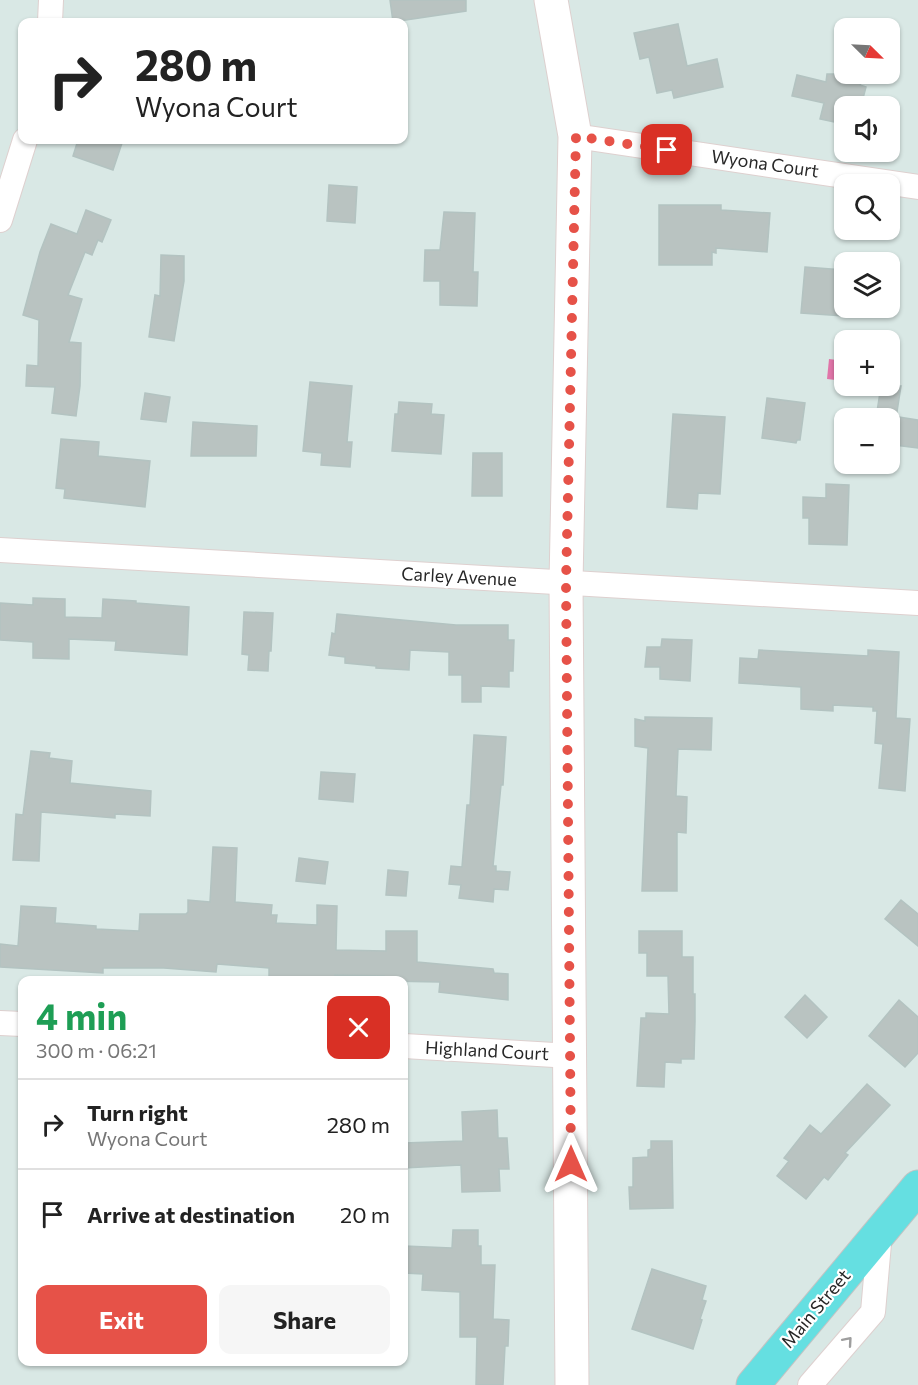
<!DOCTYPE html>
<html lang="en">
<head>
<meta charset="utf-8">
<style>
	body { margin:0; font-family:Commissioner,sans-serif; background:#f6f6f6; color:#222; height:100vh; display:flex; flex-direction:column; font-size:22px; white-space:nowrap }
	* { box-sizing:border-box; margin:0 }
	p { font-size:20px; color:#767676 }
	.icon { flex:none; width:33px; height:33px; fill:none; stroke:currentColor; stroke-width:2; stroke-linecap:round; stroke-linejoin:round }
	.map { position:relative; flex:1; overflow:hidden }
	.side { position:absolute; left:18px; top:976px; width:390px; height:390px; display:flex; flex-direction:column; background:#fff; border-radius:12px; box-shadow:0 2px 4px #0004 }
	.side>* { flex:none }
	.hud { position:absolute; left:18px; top:18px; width:390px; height:126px; border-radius:12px; box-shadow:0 2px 4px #0004; background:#fff; color:#222; overflow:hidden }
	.needle { width:39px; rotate:114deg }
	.controls { position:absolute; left:834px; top:18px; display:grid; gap:12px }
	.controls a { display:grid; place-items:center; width:66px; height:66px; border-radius:12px; background:#fff; box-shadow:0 2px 4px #0004; font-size:30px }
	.pin { position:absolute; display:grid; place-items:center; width:51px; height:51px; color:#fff; margin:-26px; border-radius:12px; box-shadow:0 3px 9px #0006 }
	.me { position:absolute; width:66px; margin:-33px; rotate:0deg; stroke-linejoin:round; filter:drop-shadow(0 0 4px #0008) }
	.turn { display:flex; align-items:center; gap:21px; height:126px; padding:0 18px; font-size:27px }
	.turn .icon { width:78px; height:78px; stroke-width:2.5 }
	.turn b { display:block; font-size:42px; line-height:51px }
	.round { display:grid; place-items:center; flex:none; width:63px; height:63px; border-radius:12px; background:#f6f6f6 }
	.head { display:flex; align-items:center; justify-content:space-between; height:102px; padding:0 18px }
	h1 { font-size:36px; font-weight:700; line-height:45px; color:#1e9e55 }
	.cta { display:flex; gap:12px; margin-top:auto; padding:12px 18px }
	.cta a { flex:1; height:69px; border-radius:12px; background:#e65248; color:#fff; font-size:24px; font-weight:700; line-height:69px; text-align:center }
	.cta a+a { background:#f6f6f6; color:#222 }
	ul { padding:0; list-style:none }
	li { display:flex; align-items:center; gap:18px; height:90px; padding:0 18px; border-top:2px solid #e0e0e0 }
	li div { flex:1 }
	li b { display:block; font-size:22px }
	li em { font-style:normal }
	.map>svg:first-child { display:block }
	.water { fill:#e175a9 }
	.building { fill:#b9c3c1; stroke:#b3c3c1; stroke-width:1.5 }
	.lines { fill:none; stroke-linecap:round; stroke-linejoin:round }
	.street-casing { stroke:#ded0cf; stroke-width:26 }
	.secondary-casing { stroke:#ded0cf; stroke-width:35 }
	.primary-casing { stroke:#c3c3c3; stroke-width:35 }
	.street { stroke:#fff; stroke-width:24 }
	.secondary { stroke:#fff; stroke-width:33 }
	.primary { stroke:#65dfe1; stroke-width:33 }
	.oneway { stroke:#9e9e9e }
	.route { stroke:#e65248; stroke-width:10; stroke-dasharray:0 18 }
	.labels { text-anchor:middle; stroke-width:4.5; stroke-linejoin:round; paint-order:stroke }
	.street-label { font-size:18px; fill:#272727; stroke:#fff }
</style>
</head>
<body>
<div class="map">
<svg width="918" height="1385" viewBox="0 0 918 1385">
	<rect width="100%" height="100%" fill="#d9e8e5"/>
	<!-- water -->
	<polygon class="water" points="829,359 844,361 844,381 827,379"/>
	<!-- building -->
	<g class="building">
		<polygon points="390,0 466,0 466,11 393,22"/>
		<polygon points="678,24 687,66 717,59 723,87 674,98 672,90 657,93 649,57 640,59 634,33"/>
		<polygon points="827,74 847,74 862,77 860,85 866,87 861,106 844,106 844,124 820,119 824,103 792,96 797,75 826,82"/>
		<polygon points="78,140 123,140 113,170 73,156"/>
		<polygon points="329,185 357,187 355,223 327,221"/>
		<polygon points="659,205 721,205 721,210 770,213 767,252 716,248 716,253 712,252 712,265 659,265"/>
		<polygon points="86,210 111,220 102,242 98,240 92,255 85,252 68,295 82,299 69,342 81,343 80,386 76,416 52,413 55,387 26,386 27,365 38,366 39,320 23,315 40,252 51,224 77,234"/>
		<polygon points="444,212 475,213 473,272 478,272 477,306 440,305 440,281 424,281 425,250 440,250"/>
		<polygon points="161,255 184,256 184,281 174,341 149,337 155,295 160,296"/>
		<polygon points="805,267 844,270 844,316 801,313"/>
		<polygon points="310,382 352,386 347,442 352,442 350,467 321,465 322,453 303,451"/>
		<polygon points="881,386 901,386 896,418 876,418"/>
		<polygon points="145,393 170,397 166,422 141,419"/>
		<polygon points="767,398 805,403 800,440 797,440 796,443 762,438"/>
		<polygon points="399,402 432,404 431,414 444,415 441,454 392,451 395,414 398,414"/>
		<polygon points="673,414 725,417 720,494 698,493 697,509 667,507"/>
		<polygon points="899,417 918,420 918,448 895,445"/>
		<polygon points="193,422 257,426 256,456 191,456"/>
		<polygon points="61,439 99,442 98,456 150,461 145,507 64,498 65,489 56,488"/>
		<polygon points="473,453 502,453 502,496 472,496"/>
		<polygon points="826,484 849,485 847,545 809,544 809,518 803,518 803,497 826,498"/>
		<polygon points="33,598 65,599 65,617 102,618 103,599 136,601 136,603 189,607 187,655 115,650 116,641 69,639 69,659 33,658 33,642 0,640 0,603 33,605"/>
		<polygon points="244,612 273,613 271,651 269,651 268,671 248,670 249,655 242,654"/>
		<polygon points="337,614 456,625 508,625 508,640 514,640 513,671 509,671 509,687 481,686 481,702 462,702 462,675 449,675 449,652 410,650 409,670 376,668 376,666 345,663 345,657 329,655 332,633 335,634"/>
		<polygon points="662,639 692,640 690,681 660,679 660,667 645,667 647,647 661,647"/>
		<polygon points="759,650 868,656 868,650 899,652 896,718 910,719 905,791 879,788 883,744 875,743 877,711 873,711 873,707 833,705 833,711 801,709 801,687 739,683 740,658 758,659"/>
		<polygon points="645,717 712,718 711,750 678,749 676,796 687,797 686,833 677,832 677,891 642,891 648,748 635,746 635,719 645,721"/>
		<polygon points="474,735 506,737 503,785 501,785 493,866 496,866 496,871 510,872 508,890 494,889 493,902 459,898 461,885 449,884 451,866 462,867 467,805 470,805"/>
		<polygon points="31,751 50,753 49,758 72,761 70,783 151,791 150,816 115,814 115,818 41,812 39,861 13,860 16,814 23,815"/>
		<polygon points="321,772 355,774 353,802 319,799"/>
		<polygon points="213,847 237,848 235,902 272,905 271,915 277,915 276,923 317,925 317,905 337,906 336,950 386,951 386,931 417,931 417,962 493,969 494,973 508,974 508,1000 439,992 440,982 384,981 384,976 335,975 335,981 302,981 302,979 269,977 269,968 217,964 216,972 164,968 103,968 103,973 0,967 0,944 18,946 21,906 56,908 55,923 96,926 96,929 139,931 140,914 186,914 188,912 188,900 210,902"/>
		<polygon points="299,858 328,862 325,884 296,881"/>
		<polygon points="388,870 408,872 406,896 386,895"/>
		<polygon points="901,900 918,914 918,946 885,919"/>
		<polygon points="639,931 682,931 682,957 693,957 693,994 695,994 695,1021 694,1059 681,1059 681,1063 665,1062 664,1087 637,1086 641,1018 646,1018 646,1013 669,1014 668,976 647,976 647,953 639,953"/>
		<polygon points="805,995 827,1017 807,1038 785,1017"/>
		<polygon points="899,1000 918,1017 918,1053 905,1067 869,1036"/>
		<polygon points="867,1084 890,1105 845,1153 848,1155 828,1180 824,1177 806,1199 777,1176 789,1161 784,1158 810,1125 821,1134"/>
		<polygon points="497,1110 498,1138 507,1138 509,1169 499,1169 500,1191 462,1192 461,1165 404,1168 404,1143 463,1141 462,1112"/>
		<polygon points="651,1141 672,1141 673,1208 630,1209 629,1187 633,1187 633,1158 648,1157 648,1150 651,1149"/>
		<polygon points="453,1230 478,1230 478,1246 481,1246 481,1265 495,1265 493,1319 509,1320 508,1346 505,1346 503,1385 476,1385 477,1337 460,1337 460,1292 422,1290 423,1274 404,1273 405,1246 452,1248"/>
		<polygon points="652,1269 706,1286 702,1300 706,1301 700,1319 702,1320 693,1349 632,1329"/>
	</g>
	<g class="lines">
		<defs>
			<g id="street">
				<polyline points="50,22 51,0"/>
				<polyline points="575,136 918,187"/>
				<polyline points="0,220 25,140"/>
				<polyline points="0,550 918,603"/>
				<polyline points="0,1023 22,1024"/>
				<polyline points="404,1046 571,1056"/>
				<polyline points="810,1385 873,1312 880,1232"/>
			</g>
			<polyline id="secondary" points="551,0 575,136 566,583 572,1385"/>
			<polyline id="primary" points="753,1385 918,1187"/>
		</defs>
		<!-- street casing -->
		<use href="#street" class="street-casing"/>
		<!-- secondary casing -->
		<use href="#secondary" class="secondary-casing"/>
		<!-- primary casing -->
		<use href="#primary" class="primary-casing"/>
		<!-- street -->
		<use href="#street" class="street"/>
		<!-- secondary -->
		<use href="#secondary" class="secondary"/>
		<!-- primary -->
		<use href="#primary" class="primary"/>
	</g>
	<!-- one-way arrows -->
	<defs><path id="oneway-chevron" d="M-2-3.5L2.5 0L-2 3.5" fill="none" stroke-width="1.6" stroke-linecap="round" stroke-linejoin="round" transform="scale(1.5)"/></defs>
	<use class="oneway" href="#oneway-chevron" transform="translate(848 1341) rotate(-49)"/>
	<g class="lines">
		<!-- route -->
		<polyline class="route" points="571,1164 566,583 576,136 667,150"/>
	</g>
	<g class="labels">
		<!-- street labels -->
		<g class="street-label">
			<text transform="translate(765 164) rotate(8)" y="6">Wyona Court</text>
			<text transform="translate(459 577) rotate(3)" y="6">Carley Avenue</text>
			<text transform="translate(487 1051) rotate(3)" y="6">Highland Court</text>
			<text transform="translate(816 1309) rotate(-50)" y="6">Main Street</text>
		</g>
	</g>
</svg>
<div class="controls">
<a><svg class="needle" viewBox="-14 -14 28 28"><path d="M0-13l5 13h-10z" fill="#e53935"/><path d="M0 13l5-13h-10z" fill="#767676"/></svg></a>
<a><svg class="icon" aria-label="sound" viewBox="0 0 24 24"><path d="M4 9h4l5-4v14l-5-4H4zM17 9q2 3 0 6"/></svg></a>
<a><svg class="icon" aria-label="search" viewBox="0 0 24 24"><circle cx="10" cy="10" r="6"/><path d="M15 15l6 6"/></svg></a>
<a><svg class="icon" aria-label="layers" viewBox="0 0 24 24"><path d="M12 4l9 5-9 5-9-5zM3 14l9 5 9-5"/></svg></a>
<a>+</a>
<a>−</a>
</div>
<div class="pin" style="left:667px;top:150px;background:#d93025"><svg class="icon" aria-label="arrive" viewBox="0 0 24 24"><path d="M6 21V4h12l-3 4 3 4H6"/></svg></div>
<svg class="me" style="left:571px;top:1164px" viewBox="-20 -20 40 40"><path d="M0-17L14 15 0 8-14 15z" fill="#e65248" stroke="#fff" stroke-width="4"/></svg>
<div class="hud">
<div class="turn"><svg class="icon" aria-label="right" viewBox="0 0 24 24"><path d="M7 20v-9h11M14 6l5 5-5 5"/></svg><div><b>280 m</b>Wyona Court</div></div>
</div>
<section class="side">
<div class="head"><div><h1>4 min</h1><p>300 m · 06:21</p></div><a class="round" style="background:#d93025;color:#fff"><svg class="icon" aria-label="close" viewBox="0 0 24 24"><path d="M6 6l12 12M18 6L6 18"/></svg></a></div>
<ul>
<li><svg class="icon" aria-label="right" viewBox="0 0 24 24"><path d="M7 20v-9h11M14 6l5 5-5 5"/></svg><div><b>Turn right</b><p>Wyona Court</p></div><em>280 m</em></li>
<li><svg class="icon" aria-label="arrive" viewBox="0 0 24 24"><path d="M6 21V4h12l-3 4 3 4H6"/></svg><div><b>Arrive at destination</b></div><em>20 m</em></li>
</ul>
<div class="cta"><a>Exit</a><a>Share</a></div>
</section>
</div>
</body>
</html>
